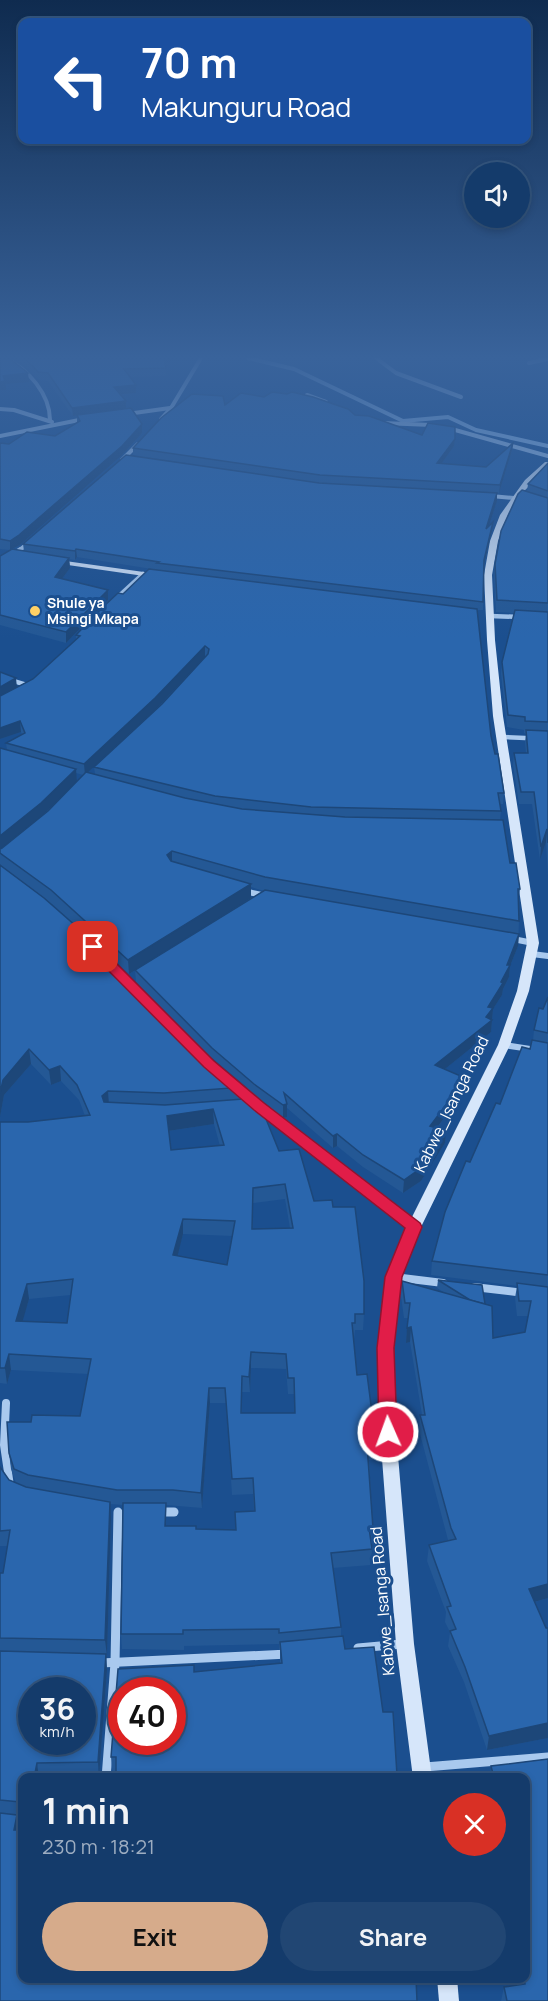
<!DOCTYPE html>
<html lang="en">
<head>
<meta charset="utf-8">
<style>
	body { margin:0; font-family:Manrope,sans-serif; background:#214673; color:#f1f3f6; height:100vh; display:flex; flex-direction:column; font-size:22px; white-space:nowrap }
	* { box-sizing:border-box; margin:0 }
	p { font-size:20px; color:#9dadc1 }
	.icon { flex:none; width:33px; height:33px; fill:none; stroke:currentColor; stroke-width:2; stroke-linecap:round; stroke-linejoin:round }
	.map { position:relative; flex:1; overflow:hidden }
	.drawer { position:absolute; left:18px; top:1773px; width:512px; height:210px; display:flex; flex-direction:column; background:#143b6b; border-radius:12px; box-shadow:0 3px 9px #0003,0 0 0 2px #33557e }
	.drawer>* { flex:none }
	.guide { position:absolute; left:18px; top:18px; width:513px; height:126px; border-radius:12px; box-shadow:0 3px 9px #0003,0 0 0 2px #33557e; background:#1a4fa0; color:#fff; overflow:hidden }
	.tools { position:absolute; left:464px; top:162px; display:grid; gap:12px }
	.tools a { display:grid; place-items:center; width:66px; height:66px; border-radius:50%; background:#143b6b; box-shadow:0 3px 9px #0003,0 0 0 2px #33557e; font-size:30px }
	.speed { position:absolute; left:18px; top:1677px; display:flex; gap:12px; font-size:30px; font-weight:700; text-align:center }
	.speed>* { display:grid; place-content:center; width:78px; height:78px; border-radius:50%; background:#143b6b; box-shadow:0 3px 9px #0003,0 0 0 2px #33557e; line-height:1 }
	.speed small { font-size:15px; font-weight:400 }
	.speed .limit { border:9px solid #d22; background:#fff; color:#111 }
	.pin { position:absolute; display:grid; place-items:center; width:51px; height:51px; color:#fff; margin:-26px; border-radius:12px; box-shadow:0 3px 9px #0006 }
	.me { position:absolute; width:66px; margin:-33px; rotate:358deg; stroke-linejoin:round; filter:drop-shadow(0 0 4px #0008) }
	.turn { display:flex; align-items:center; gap:21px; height:126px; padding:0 24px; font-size:27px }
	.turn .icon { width:78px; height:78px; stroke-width:2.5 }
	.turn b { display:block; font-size:42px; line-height:51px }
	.round { display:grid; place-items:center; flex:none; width:63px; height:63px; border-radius:32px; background:#214673 }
	.overview { display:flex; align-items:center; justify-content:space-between; height:102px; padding:0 24px }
	h1 { font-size:36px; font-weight:700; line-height:45px }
	.primary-button { display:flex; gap:12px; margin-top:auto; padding:12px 24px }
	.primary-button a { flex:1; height:69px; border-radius:36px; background:#d6ab8b; color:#111; font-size:24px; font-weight:700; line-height:69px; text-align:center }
	.primary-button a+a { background:#214673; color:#f1f3f6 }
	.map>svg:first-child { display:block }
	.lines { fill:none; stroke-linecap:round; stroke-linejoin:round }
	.stream { stroke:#9cc4f0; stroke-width:4 }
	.street-far4 { stroke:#a9c9ee; stroke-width:4 }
	.street-far3 { stroke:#a9c9ee; stroke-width:4.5 }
	.street-far2 { stroke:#a9c9ee; stroke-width:6 }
	.street-far1 { stroke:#a9c9ee; stroke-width:8 }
	.street { stroke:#a9c9ee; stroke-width:9 }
	.secondary { fill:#d6e6fa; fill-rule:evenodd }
	.wall { fill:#245895; fill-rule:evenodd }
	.shaded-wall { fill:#1d4779 }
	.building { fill:#2a66ad; stroke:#1d4779; stroke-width:1.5; fill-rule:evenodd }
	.route { fill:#e11d48; stroke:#92132f; stroke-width:1.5 }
	.poi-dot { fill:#ffd166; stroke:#1b4f8f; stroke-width:2 }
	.labels { text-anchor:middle; stroke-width:6; stroke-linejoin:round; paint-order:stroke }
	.far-poi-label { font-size:14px; font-weight:bold; fill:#fff; stroke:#1b4f8f; text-anchor:start }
	.street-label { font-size:16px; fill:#fff; stroke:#1b4f8f }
</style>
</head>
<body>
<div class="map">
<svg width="548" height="2001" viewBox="0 0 548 2001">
	<rect width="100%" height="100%" fill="#1b4f8f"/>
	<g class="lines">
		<!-- stream -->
		<polyline class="stream" points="248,358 294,369 403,421 448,417 476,430 548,446"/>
		<!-- street-far4 -->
		<g class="street-far4">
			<path d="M 5,358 C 28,369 50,394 50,420"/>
			<polyline points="376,358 396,373 461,397"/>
			<polyline points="529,363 548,359"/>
			<polyline points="307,395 326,402"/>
			<polyline points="0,409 14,410 52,422"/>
			<polyline points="127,414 170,408"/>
			<polyline points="161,419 171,408 201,358"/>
			<polyline points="382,423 432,425"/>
			<polyline points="448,428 548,456"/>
			<polyline points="0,436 84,419"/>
			<polyline points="122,460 138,444"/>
			<polyline points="491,496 514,498"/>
			<polyline points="20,550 29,542"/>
		</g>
		<!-- street-far3 -->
		<g class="street-far3">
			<polyline points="0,562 21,549"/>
			<polyline points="118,597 143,574"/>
			<polyline points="490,616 520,617"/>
			<polyline points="0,677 30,686"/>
			<polyline points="502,737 548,739"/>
		</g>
		<!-- street-far2 -->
		<g class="street-far2">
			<polyline points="244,891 266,896"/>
			<polyline points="513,939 533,943"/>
			<polyline points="532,954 548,956"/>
			<polyline points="504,1045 530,1049"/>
		</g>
		<!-- street-far1 -->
		<g class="street-far1">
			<polyline points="264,1111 414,1227"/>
			<polyline points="394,1277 443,1283"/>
			<polyline points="474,1287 524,1293"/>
			<polyline points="6,1403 4,1445 10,1486"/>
		</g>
		<!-- street -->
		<g class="street">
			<polyline points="159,1512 174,1512"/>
			<polyline points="358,1648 402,1644"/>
			<polyline points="101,1663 288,1654"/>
			<polyline points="425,1767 548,1757"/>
			<polyline points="106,1778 115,1663 118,1512"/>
			<polyline points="0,1822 22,1824"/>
		</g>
		<!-- secondary -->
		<g class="secondary">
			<polygon points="545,462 548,462 548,468 521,494 508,515 498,541 492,575 495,640 503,716 539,943 529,991 510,1045 421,1227 400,1277 394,1348 396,1432 414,1644 432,1778 413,1778 396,1644 380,1432 378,1348 386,1277 407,1227 498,1045 517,991 527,943 493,716 487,640 484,575 490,541 500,515 525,480"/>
			<polygon points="51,559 158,574 162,576 158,578 54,563 51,563"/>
			<polygon points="437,1978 457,1978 459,2001 439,2001"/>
		</g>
	</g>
	<!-- wall -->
	<g class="wall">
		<polygon points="12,358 177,358 165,365 166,376 130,377 136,393 120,395 126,401 126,409 142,433 122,455 20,545 10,550 0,549 0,443 9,444 55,436 77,423 77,416 73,416 48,381 39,380 24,365"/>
		<polygon points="225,405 355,415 422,435 455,439 454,446 442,463 486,467 513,443 512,450 499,493 319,483 133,455 133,448"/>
		<polygon points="548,463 548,876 546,842 540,860 532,804 519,804 513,765 514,753 526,753 525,742 526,734 524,733 524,730 507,727 501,674 502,662 514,613 496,612 494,575 495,564 527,492 528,484"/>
		<path d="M 319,483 L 497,493 L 497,501 L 489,526 L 493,522 L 492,530 L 484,566 L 483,610 L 477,610 L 491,736 L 504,793 L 503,804 L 500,804 L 501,811 L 500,820 L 510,863 L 520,889 L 518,903 L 519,921 L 518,946 L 510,966 L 509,977 L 503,989 L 502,995 L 493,1009 L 491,1032 L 445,1069 L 462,1090 L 451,1105 L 451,1109 L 437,1128 L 446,1131 L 445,1143 L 421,1181 L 403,1193 L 363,1167 L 337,1146 L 333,1148 L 287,1108 L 287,1117 L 283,1118 L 269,1107 L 269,1122 L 268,1122 L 279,1151 L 314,1201 L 333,1207 L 364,1314 L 363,1330 L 355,1330 L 354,1339 L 353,1339 L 357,1375 L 376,1444 L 375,1460 L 369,1460 L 373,1528 L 372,1544 L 371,1544 L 372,1549 L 371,1565 L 333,1568 L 341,1627 L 341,1636 L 345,1649 L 383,1712 L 397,1778 L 113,1778 L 111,1757 L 194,1672 L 280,1664 L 280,1649 L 279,1649 L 279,1644 L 184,1646 L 184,1650 L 122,1649 L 121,1634 L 123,1505 L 110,1504 L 111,1518 L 107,1656 L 106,1656 L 107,1670 L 99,1778 L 22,1778 L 22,1817 L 18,1817 L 20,1830 L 0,2001 L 0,1573 L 3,1573 L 8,1546 L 0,1546 L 0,1465 L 0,1467 L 9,1480 L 16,1483 L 11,1469 L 9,1453 L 31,1422 L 80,1416 L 88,1374 L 11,1370 L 7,1384 L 0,1383 L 0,1122 L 28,1122 L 85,1116 L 79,1100 L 61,1081 L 51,1085 L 31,1064 L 4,1095 L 0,1117 L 0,748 L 7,750 L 6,743 L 22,734 L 21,732 L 0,739 L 0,672 L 17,687 L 33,679 L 76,640 L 76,635 L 123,594 L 158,570 L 77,557 L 75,560 L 69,559 L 70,568 L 62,579 L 108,600 L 66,643 L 0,625 L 0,556 L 24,551 L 23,544 ZM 205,657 L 162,704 L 94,767 L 95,774 L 88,772 L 156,709 ZM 76,773 L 83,775 L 77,781 ZM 3,867 L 52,904 L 82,931 ZM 251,887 L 264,891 L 135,970 L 136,982 L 209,1056 L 112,959 L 129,974 L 251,898 ZM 245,1088 L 254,1096 L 257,1098 L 245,1099 ZM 214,1124 L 220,1146 L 171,1150 L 169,1131 ZM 285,1199 L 290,1228 L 253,1229 L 253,1203 ZM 183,1234 L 232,1236 L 227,1265 L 177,1256 ZM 71,1295 L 67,1323 L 22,1321 L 29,1299 ZM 251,1368 L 286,1369 L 288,1394 L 294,1394 L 295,1413 L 242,1413 L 242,1392 L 250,1392 ZM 210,1403 L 226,1403 L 232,1495 L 253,1494 L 254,1511 L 235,1512 L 235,1530 L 196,1529 L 166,1526 L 166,1505 L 202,1508 Z"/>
		<polygon points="548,997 548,1598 535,1602 546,1628 548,1628 548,1738 487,1750 464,1682 448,1646 450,1632 445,1622 446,1612 427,1561 429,1545 448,1540 419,1430 420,1415 422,1415 410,1342 406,1343 408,1318 404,1318 401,1296 402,1281 445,1293 437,1288 438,1280 485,1304 493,1338 525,1332 528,1316 517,1316 515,1298 517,1286 431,1275 432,1261 470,1162 530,1049 533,1041 534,1030"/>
		<polygon points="548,1759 548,2001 501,2001 504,1987 517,1985 515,1978 525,1978 525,1778 490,1778 491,1766"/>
	</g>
	<!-- shaded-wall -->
	<g class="shaded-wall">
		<polygon points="164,358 177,358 164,365"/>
		<polygon points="28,373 29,382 6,384 6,390 0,390 0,382 3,376"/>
		<polygon points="136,385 136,393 114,395 114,387"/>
		<polygon points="126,401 126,409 73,416 72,408"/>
		<polygon points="142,424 142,433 122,455 20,545 10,550 10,541"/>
		<polygon points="455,439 454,446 437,470 437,463"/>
		<polygon points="513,443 512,450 499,493 500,485"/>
		<polygon points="497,493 497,501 485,538 486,529"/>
		<polygon points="493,522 492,530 483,569 484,560"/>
		<polygon points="76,549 77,557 75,560 75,551"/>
		<polygon points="69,558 70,568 56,587 55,577"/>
		<polygon points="108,590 108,600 66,643 66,632"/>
		<polygon points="205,646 205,657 156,709 85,775 84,764"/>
		<polygon points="16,678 17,688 0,698 0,687"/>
		<polygon points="20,721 21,732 0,739 0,728"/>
		<polygon points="76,769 77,782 42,816 0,851 0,836"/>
		<polygon points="547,829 546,842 540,860 541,847"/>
		<polygon points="172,851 172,865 167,855"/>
		<polygon points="251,884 251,898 129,974 128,960"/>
		<polygon points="519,934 518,946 510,966 509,977 503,989 502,995 493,1009 491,1032 435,1077 435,1065 488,1007 501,982"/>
		<polygon points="29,1049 31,1064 4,1095 0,1117 0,1093 3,1080"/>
		<polygon points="60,1066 61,1081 51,1085 49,1070"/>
		<polygon points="463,1077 462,1090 451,1105 451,1109 429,1138 430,1126"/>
		<polygon points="108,1091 109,1106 103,1111 102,1096"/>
		<polygon points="287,1104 287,1117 283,1118 283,1105"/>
		<polygon points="269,1107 269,1122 262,1124 262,1109"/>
		<polygon points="213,1109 214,1124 168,1131 167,1116"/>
		<polygon points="446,1131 445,1143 421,1181 403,1193 404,1180"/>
		<polygon points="337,1134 337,1146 333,1148 333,1136"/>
		<polygon points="183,1219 183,1234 174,1270 173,1255"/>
		<polygon points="27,1284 29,1299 18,1337 16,1321"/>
		<polygon points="411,1327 410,1342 406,1343 407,1328"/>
		<polygon points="251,1352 251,1368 250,1392 249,1377"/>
		<polygon points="9,1354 11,1370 7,1384 5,1368"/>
		<polygon points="209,1388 210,1403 202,1508 201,1493"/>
		<polygon points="110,1502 111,1518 107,1656 105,1640"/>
		<polygon points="166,1503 166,1541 165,1526"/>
		<polygon points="548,1584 548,1598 527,1604 529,1589"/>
		<polygon points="106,1654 107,1670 99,1778 98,1762"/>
		<polygon points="548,1723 548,1738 487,1750 489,1736"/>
		<polygon points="37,1763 39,1778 34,1778"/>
		<polygon points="22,1787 22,1817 20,1802"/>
		<polygon points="17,1815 20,1831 14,1830"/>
	</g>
	<!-- building -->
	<g class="building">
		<polygon points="0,358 9,358 28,373 3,376 5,381 0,382"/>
		<polygon points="25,358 164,358 166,368 124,369 136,385 114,387 126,401 72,408 48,373 38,372"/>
		<polygon points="272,392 287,394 292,392 313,397 348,409 355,415 369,416 422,435 428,423 455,427 455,439 437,463 486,467 513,443 500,485 320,475 133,448 161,418 192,394 223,396 225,405 241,393 264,397"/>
		<polygon points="131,408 142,424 122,446 19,535 10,541 0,539 0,443 9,444 27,432 55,436 80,421 77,415"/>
		<polygon points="126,455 319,483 497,493 486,529 493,522 484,560 483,602 157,563 159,562 76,549 75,551 23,544"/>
		<polygon points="548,463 548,491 528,484"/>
		<polygon points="522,490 548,498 548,603 497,600 495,564 501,531 518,494"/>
		<polygon points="12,549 69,558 55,577 108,590 66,632 0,615 0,556"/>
		<polygon points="149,569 477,609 491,736 495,754 498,754 504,793 498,793 501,811 311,807 215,796 94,767 162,704 208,654 209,649 205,646 155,698 84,764 6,743 25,733 20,721 0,728 0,696 33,679 80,636 76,635 102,608 118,593 123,594"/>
		<polygon points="515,610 548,612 548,722 525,721 525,717 508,715 502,662"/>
		<polygon points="0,672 16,678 0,687"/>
		<polygon points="526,730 548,731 548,843 547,829 541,847 534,792 521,792 514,753 528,753"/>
		<polygon points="0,748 76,769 41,803 0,836"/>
		<polygon points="86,772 185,798 242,809 345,817 503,820 510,863 516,863 520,889 518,889 519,921 265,877 172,851 167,855 171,861 251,884 128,960 51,890 0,853 0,849 2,848 48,811"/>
		<path d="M 0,865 L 44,898 L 102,949 L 205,1053 L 245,1087 L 164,1093 L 108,1091 L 102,1096 L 104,1102 L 165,1105 L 257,1098 L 269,1107 L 262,1109 L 279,1151 L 299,1149 L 314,1201 L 332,1200 L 333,1207 L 355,1207 L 364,1281 L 364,1314 L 355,1314 L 355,1323 L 352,1323 L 357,1375 L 367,1374 L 376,1444 L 367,1445 L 373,1528 L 369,1528 L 372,1549 L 331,1553 L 341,1627 L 279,1633 L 279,1629 L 183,1630 L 183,1634 L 121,1634 L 123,1503 L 166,1503 L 165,1526 L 196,1526 L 196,1529 L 236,1530 L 235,1512 L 255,1511 L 253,1478 L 232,1479 L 225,1388 L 209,1388 L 201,1493 L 173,1490 L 117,1490 L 28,1475 L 14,1469 L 9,1453 L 7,1422 L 31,1422 L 32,1415 L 80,1416 L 91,1359 L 9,1354 L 5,1368 L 0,1368 L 0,1122 L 28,1122 L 90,1115 L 77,1085 L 60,1066 L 49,1070 L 29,1049 L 3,1080 L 0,1093 ZM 213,1109 L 224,1145 L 171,1150 L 167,1116 ZM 285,1184 L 293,1228 L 252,1229 L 253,1188 ZM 183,1219 L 235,1221 L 227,1265 L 173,1255 ZM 73,1279 L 67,1323 L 16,1321 L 27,1284 ZM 251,1352 L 286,1354 L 288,1378 L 294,1378 L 295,1413 L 241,1413 L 242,1376 L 249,1377 Z"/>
		<polygon points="265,890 519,934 507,965 510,965 501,982 503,983 488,1007 493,1008 486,1017 492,1020 435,1065 463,1077 450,1097 452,1097 430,1126 446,1131 421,1168 404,1180 363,1155 337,1134 333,1136 284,1093 287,1104 283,1105 254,1084 212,1048 135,970"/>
		<polygon points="548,997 548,1033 534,1030 539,1008 543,1009"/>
		<polygon points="532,1040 548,1043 548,1275 432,1261 445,1212 466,1161 470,1162 496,1103 500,1104 522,1047 530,1049"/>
		<polygon points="438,1280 482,1285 485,1304 470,1300"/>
		<polygon points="402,1281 492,1306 493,1338 525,1332 531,1301 519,1301 517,1283 548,1287 548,1584 529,1589 546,1628 548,1628 548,1723 489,1736 465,1667 450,1631 456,1629 447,1607 451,1606 429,1545 456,1539 451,1528 420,1415 425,1415 411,1327 407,1328 410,1303 405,1303"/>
		<polygon points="0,1467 9,1480 26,1487 110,1502 105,1640 0,1638 0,1573 3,1573 10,1530 0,1531"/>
		<path d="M 343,1636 L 345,1649 L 374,1647 L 383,1712 L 393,1712 L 397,1775 L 333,1775 L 333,1778 L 116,1778 L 116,1757 L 111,1757 L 118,1669 L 194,1665 L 194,1672 L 282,1663 L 280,1642 ZM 122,1690 L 172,1690 L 172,1742 L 122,1742 Z"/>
		<path d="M 0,1651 L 106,1654 L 98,1762 L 37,1763 L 34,1778 L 22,1778 L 22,1787 L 20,1802 L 0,1800 ZM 32,1690 L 82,1690 L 82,1742 L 32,1742 Z"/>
		<polygon points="548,1759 548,2001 507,2001 504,1987 525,1984 523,1978 525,1978 525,1778 494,1778 491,1766"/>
		<polygon points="0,1813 17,1815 14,1830 22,1830 22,1978 416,1978 417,2001 0,2001"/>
	</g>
	<!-- sky -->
	<linearGradient id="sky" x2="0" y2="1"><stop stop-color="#0f2b4f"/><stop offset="0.56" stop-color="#39639b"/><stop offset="1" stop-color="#39639b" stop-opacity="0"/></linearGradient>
	<rect width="548" height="638" fill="url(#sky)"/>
	<!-- route -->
	<polygon class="route" points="93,943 97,944 214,1061 264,1103 420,1223 422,1227 402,1277 394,1348 397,1432 395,1437 388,1440 382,1437 379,1432 377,1348 385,1277 405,1228 254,1110 204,1067 88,950 86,947"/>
	<!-- markers -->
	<circle class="poi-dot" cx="35" cy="611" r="6"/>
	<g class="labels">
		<!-- far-poi labels -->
		<g class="far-poi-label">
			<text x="47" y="608">Shule ya<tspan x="47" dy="16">Msingi Mkapa</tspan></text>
		</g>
		<!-- street labels -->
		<g class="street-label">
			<text transform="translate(451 1104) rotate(-64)" y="6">Kabwe_Isanga Road</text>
			<text transform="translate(382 1601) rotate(-95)" y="6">Kabwe_Isanga Road</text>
		</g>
	</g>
</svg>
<div class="tools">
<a><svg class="icon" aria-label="sound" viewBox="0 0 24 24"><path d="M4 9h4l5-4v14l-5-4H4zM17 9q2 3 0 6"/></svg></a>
</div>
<div class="speed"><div>36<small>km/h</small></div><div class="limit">40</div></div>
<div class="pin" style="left:93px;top:947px;background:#d93025"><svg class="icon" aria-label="arrive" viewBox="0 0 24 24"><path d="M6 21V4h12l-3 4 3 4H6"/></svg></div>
<svg class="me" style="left:388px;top:1432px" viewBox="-20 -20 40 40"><circle r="17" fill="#e11d48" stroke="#fff" stroke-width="3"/><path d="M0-11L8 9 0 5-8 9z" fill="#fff"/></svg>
<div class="guide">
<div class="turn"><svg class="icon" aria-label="left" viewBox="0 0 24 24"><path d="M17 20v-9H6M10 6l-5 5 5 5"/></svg><div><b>70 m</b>Makunguru Road</div></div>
</div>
<section class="drawer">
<div class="overview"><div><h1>1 min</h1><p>230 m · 18:21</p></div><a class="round" style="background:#d93025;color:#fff"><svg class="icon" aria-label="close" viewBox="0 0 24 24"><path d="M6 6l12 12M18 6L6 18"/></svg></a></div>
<div class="primary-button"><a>Exit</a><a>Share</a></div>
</section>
</div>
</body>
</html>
